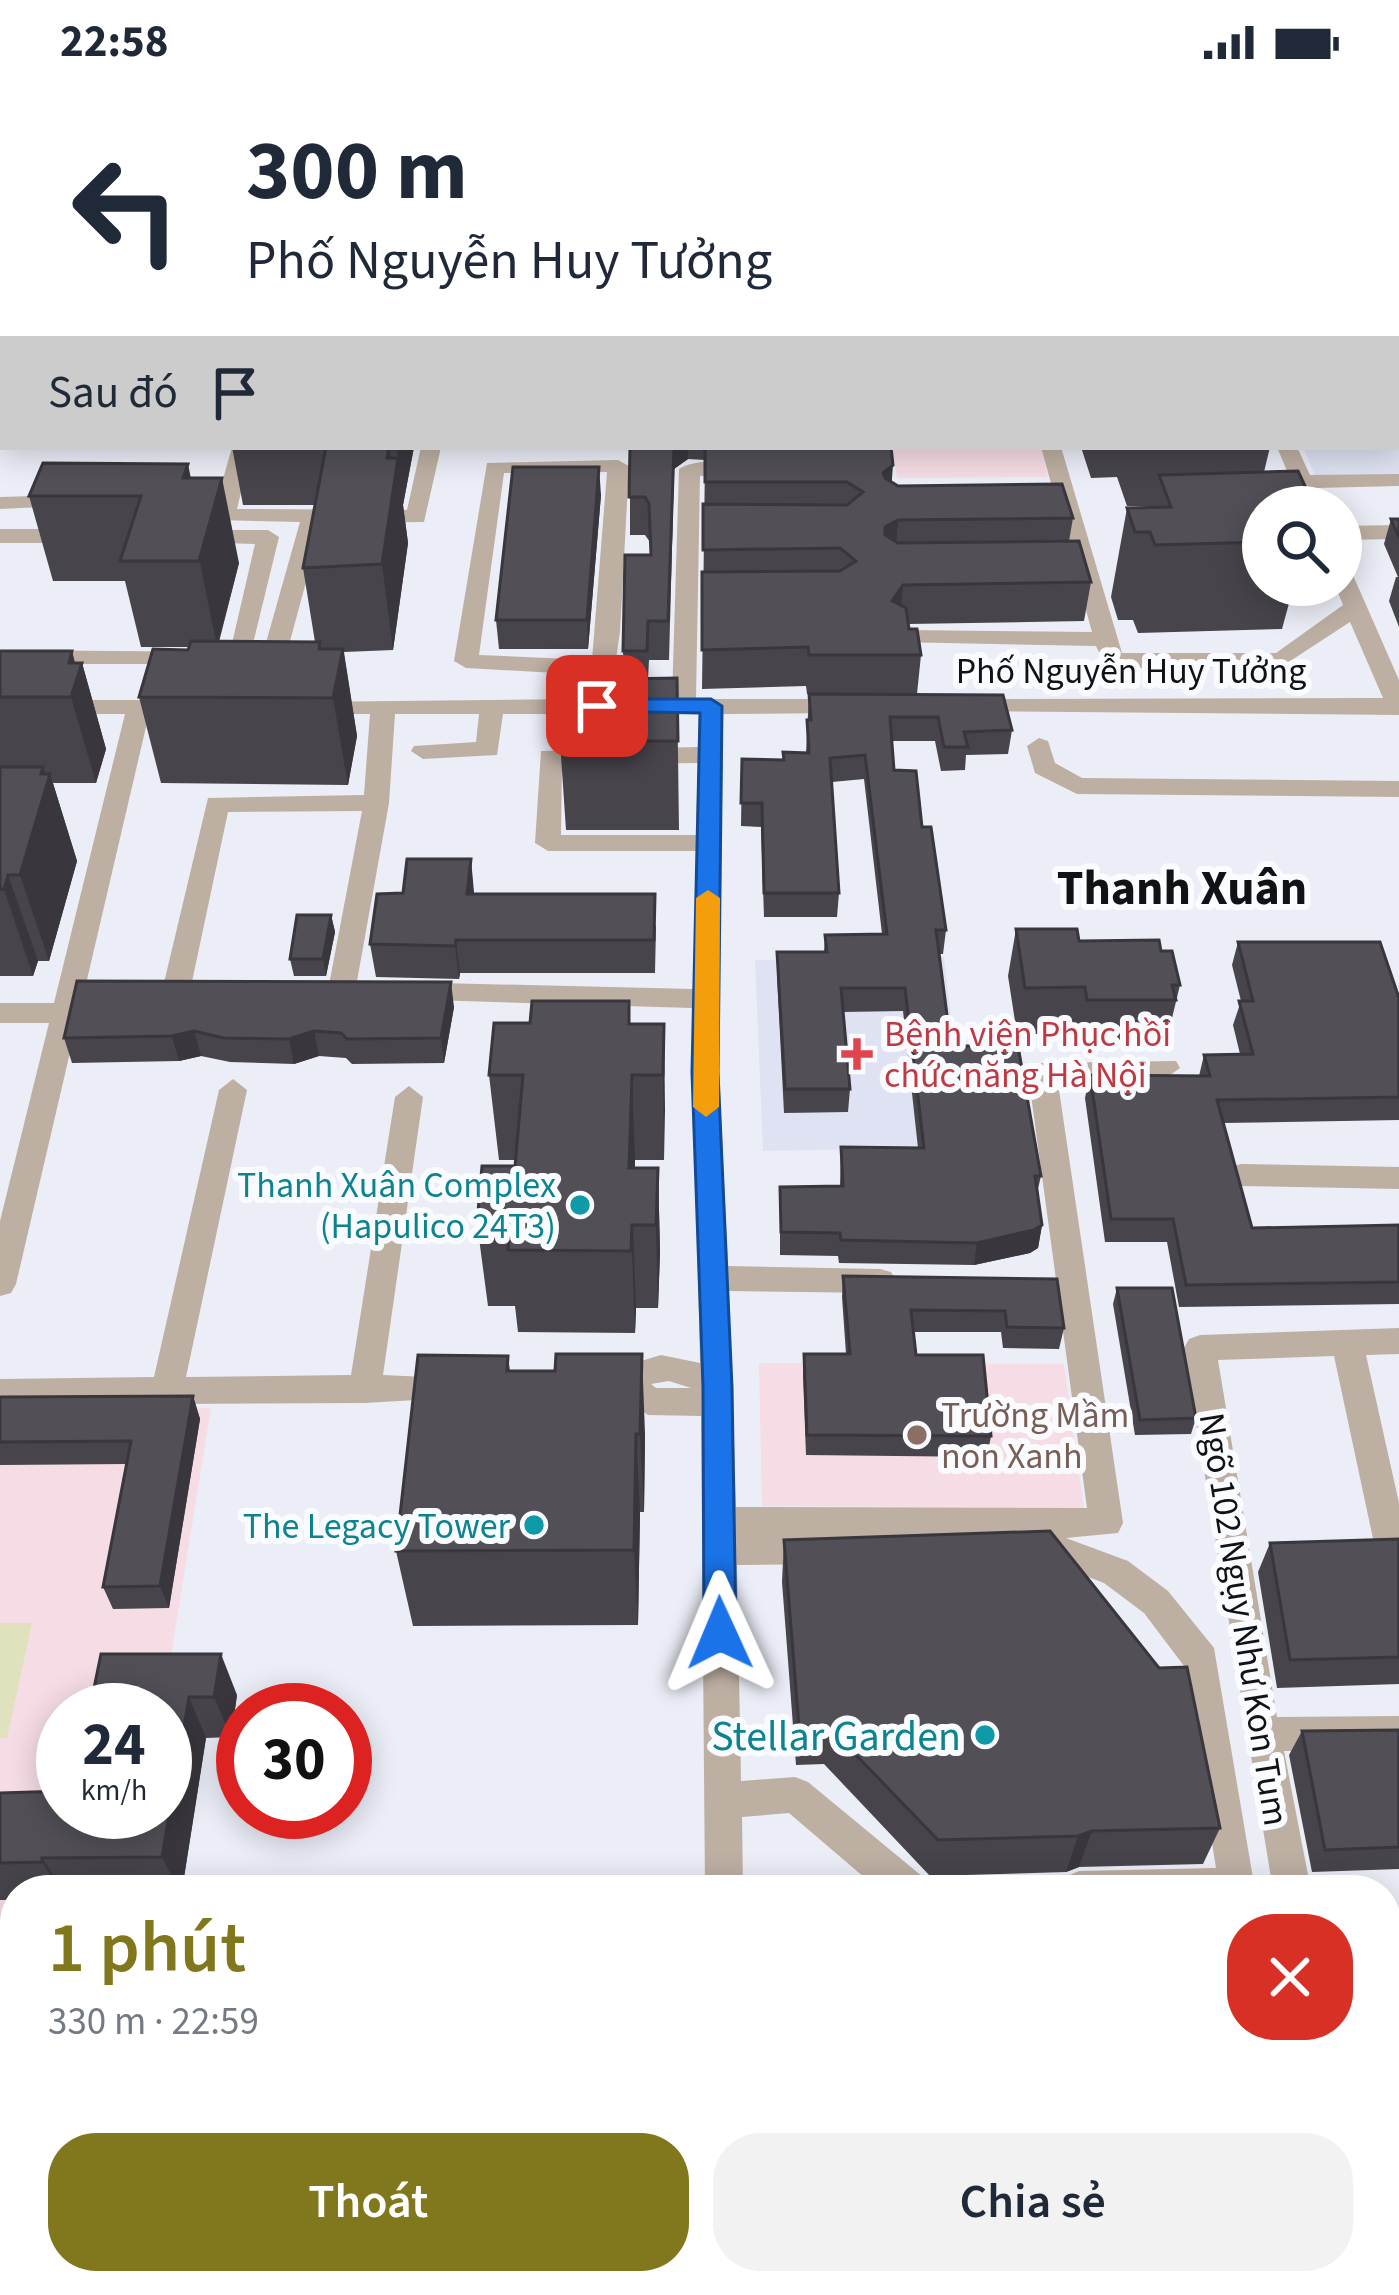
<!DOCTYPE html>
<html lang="vi">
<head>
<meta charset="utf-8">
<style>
	body { margin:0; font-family:"Source Sans 3",sans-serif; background:#f2f2f3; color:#1f2937; height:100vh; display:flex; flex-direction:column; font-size:45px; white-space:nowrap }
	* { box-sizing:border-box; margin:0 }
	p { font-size:39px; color:#747a83 }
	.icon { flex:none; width:66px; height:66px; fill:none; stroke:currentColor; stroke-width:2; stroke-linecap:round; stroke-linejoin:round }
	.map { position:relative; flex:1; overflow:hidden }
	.side { position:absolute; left:0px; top:1791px; width:1401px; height:420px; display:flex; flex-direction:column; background:#fff; border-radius:48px 48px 0 0; box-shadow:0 6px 30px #0003 }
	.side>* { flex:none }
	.guide { position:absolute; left:0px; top:0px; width:1401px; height:366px; box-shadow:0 6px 30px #0003; background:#fff; color:#1f2937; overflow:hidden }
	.buttons { position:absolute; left:1242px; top:402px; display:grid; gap:24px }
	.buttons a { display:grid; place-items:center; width:120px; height:120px; border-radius:50%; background:#fff; box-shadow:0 6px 30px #0003; font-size:60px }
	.speed { position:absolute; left:36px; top:1599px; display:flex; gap:24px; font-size:60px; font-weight:700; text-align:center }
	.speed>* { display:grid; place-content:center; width:156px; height:156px; border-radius:50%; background:#fff; box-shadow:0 6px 30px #0003; line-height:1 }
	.speed small { font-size:30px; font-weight:400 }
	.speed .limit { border:18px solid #d22; background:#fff; color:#111 }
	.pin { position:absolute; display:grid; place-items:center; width:102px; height:102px; color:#fff; margin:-51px; border-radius:24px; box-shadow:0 6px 18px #0006 }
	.me { position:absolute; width:132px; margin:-66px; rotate:359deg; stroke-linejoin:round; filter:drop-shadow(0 0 9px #0008) }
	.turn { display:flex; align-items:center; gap:42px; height:252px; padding:0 48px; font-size:54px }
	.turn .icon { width:156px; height:156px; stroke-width:2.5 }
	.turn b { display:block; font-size:84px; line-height:102px }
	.then { display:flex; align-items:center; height:114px; padding:0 48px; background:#0003; gap:24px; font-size:45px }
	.round { display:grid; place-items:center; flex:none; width:126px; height:126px; border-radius:48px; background:#f2f2f3 }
	.summary { display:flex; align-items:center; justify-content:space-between; height:204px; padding:0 48px }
	h1 { font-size:72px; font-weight:600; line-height:90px; color:#81771c }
	.button { display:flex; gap:24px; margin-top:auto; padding:24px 48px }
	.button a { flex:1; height:138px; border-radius:48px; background:#81771c; color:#fff; font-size:48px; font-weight:600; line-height:138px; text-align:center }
	.button a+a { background:#f2f2f3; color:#1f2937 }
	.status { display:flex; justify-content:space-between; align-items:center; height:84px; padding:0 60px; background:#fff; direction:ltr }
	.status svg { height:33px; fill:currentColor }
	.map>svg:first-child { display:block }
	.built { fill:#dee2f2 }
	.education { fill:#f6dce5 }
	.green { fill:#e0e2bd }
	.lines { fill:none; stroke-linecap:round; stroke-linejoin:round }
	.minor { fill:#bdafa2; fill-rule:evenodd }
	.wall { fill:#47444b }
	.shaded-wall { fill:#39373d }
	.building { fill:#524f57; stroke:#39373d; stroke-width:3 }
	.route { fill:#1a73e8; stroke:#114b97; stroke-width:3 }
	.slow { fill:#f59e0b }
	.health-dot { fill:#e0444e; stroke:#fafbff; stroke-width:4.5 }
	.culture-dot { fill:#0f9aa8; stroke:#fafbff; stroke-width:4.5 }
	.education-dot { fill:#8d6e63; stroke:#fafbff; stroke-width:4.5 }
	.labels { text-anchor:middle; stroke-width:12; stroke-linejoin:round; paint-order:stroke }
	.street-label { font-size:36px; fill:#111215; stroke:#fafbff }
	.health-label { font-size:36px; fill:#be3a42; stroke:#fafbff; text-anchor:start }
	.culture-label { font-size:36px; fill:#0d838f; stroke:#fafbff; text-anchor:end }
	.education-label { font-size:36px; fill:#785e54; stroke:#fafbff; text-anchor:start }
	.near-culture-label { font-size:42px; fill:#0d838f; stroke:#fafbff; text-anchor:end }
	.district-label { font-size:48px; font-weight:bold; fill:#111215; stroke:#fafbff }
</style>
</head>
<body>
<div class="status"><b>22:58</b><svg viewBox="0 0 49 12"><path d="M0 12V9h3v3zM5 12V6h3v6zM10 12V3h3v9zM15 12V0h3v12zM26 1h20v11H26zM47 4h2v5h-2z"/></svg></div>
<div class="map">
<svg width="1399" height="2211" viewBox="0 0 1399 2211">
	<rect width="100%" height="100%" fill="#ebeef7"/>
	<!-- built -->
	<g class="built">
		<polygon points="1399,309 1399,398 1319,401 1303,363 1398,363"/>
		<polygon points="944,873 966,1063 763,1067 755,876"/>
	</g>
	<!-- education -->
	<g class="education">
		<polygon points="892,363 1041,363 1048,393 897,394"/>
		<polygon points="759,1279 1064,1280 1084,1424 762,1422"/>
		<polygon points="211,1324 168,1590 103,1626 63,1626 63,1728 15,1806 15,1886 0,1886 0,1327"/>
	</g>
	<!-- green -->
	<polygon class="green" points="0,1539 32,1539 7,1654 0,1654"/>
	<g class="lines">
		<!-- minor -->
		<g class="minor">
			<polygon points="1123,0 1139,0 1140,3 1124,3"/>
			<polygon points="3,48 3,63 0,64 0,49"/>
			<rect x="1398" y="151" width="1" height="12"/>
			<polygon points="1398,175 1399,176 1399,189 1398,188"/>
			<rect x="0" y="246" width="3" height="12"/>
			<rect x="0" y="286" width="3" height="12"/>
			<rect x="0" y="321" width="3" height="12"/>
			<polygon points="232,363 252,363 237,425 407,426 421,363 441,363 424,438 322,439 280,594 268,601 256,594 300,438 216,436 213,431"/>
			<polygon points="1041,363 1061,363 1122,569 1276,569 1343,521 1335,501 1341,501 1341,482 1352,489 1399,596 1399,631 957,627 954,622 966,615 1383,614 1350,538 1281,583 1119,584 1103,577 1096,562 896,558 892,553 904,546 1092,548"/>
			<polygon points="1277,363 1297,363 1310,391 1399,390 1399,402 1316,404 1324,423 1302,423"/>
			<path d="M 618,376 L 629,382 L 620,548 L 610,615 L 672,615 L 679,385 C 696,374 738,375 755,386 L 751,390 L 700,392 L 696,615 L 846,615 L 858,622 L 846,629 L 723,630 L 719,988 L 728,1182 L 880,1185 L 891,1188 L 896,1197 L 891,1206 L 880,1209 L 729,1207 L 736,1423 L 1087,1424 L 1028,989 L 1042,979 L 1176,977 L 1180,984 L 1166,994 L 1058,999 L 1123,1439 L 1118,1449 L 1066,1454 L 1128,1477 L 1168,1507 L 1214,1564 L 1255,1806 L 1060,1806 L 1065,1793 L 1079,1787 L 1216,1784 L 1184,1582 L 1144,1529 L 1104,1499 L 1063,1483 L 1019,1475 L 1014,1464 L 1019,1454 L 830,1453 L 838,1465 L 833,1476 L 821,1480 L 737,1481 L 741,1697 L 795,1693 L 808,1698 L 923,1793 L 928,1806 L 879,1806 L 789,1729 L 742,1733 L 743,1806 L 705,1806 L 701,1332 L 648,1331 L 620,1312 L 595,1309 L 590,1300 L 595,1291 L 661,1271 L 700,1279 L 692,924 L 332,913 L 328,906 L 362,727 L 228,728 L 190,907 L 176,917 L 162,907 L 208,714 L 364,711 L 370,630 L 312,630 L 303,628 L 303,618 L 586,615 L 590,591 L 466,584 L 454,577 L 487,379 ZM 607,388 L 592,576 L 479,571 L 504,389 ZM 395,630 L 479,630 L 476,658 L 414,662 L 411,667 L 423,675 L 497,671 L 503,630 L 699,630 L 698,663 L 541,667 L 535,759 L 548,767 L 696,767 L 693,905 L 357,897 L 389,719 ZM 698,679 L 696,751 L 561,751 L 562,681 ZM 669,1297 L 691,1304 L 656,1304 L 651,1300 Z"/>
			<polygon points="34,412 45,418 42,423 0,425 0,413"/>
			<polygon points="1399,441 1399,455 1341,456 1341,442"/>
			<polygon points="0,445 78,445 89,452 78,459 0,459"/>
			<polygon points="192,446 268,446 279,453 248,580 0,580 0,566 230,568 255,460 184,458 184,448"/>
			<polygon points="0,616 180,616 192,623 180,630 149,630 16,1200 11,1209 0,1212 0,1137 49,939 0,939 0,919 54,919 125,630 0,630"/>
			<polygon points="1039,654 1048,657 1055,679 1082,694 1399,697 1399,713 1077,710 1035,689 1027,662"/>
			<polygon points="233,995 247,1006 186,1293 351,1291 395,1013 409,1002 423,1013 383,1291 467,1295 472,1304 467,1313 365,1319 0,1321 0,1295 154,1293 219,1006"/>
			<polygon points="1241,1080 1399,1083 1399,1105 1241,1102 1230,1099 1226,1091 1230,1083"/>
			<polygon points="1399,1244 1399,1270 1366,1271 1399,1419 1399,1477 1380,1475 1375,1464 1334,1272 1218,1276 1277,1633 1399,1632 1399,1666 1284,1667 1311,1806 1273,1806 1184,1264 1189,1255 1200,1251"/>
			<rect x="1386" y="1845" width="13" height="40"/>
			<rect x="0" y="1880" width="15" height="40"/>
			<rect x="0" y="2113" width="15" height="42"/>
			<polygon points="190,2196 234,2196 233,2211 189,2211"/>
			<polygon points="722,2196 766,2196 767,2211 723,2211"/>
			<polygon points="1157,2196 1201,2196 1203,2211 1159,2211"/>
		</g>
	</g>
	<!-- wall -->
	<g class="wall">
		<polygon points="1167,0 1338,0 1340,3 1168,3"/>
		<polygon points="1367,0 1399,0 1399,125 1398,3 1366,3"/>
		<polygon points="0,83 3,83 3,242 0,244"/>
		<polygon points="232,363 414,363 403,421 408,459 393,566 344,568 357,652 348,701 161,699 139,613 189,563 141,563 125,497 53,497 29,412 191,394 239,479 219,558 315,558 303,484 315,421 243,421"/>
		<polygon points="630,363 891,363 892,398 898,402 1073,434 1069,457 1091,498 1084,537 908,540 921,571 917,610 1012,646 1008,670 966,671 965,686 941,687 935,657 892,657 894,686 922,743 946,846 943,870 939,870 951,962 1041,1092 1037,1109 1042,1141 1038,1164 1030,1169 974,1181 839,1179 838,1172 780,1171 780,1103 840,1102 841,1063 918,1064 903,927 843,928 850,1005 848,1028 784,1029 777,892 777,868 824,868 825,851 882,850 864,695 832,698 839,809 837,833 764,833 761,743 741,742 742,675 783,676 806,669 809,610 807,610 806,602 702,605 705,376 688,375 674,385 669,576 649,576 648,595 677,594 679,746 566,746 560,657 624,595 623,567 650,471 650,458 645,451 630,451"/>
		<polygon points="1081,363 1270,363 1264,388 1313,419 1312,423 1263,423 1263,501 1294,501 1282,545 1138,549 1133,536 1118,536 1111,513 1127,424 1153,424 1153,422 1127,422 1117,393 1091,394"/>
		<polygon points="601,411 588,565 499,565 496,536"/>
		<polygon points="1391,435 1399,435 1399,543 1389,517 1396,493 1398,493 1384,460"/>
		<polygon points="0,567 82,579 106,665 96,699 53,699 77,777 49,877 38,877 33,892 0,892"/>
		<polygon points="474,810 656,842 655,889 460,889 459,895 376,893 370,860"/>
		<polygon points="331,831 335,848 326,892 294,892 290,875"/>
		<polygon points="1016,845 1079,857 1161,867 1180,901 1165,963 1078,963 1076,950 1017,950 1008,892"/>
		<polygon points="1238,858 1399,914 1399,1036 1223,1039 1252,1144 1399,1141 1399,1220 1179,1223 1167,1158 1105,1158 1085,1014 1090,991 1199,992 1204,971 1240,970 1233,941 1241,917 1232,881"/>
		<polygon points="629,917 630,940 664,940 664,1076 635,1076 635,1084 658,1084 660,1168 658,1224 636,1224 635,1249 518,1248 515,1222 488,1222 477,1139 515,1082 516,1076 499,1076 489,991 530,939"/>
		<polygon points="454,923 444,979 352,980 346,974 319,972 294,980 230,978 201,972 179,977 72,979 64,954"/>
		<polygon points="843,1192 1057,1195 1064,1244 1059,1265 1003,1264 1001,1248 914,1248 916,1271 991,1352 987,1373 806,1371 803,1291 804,1270 846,1270 842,1213"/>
		<polygon points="1117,1204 1196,1334 1191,1350 1135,1351 1113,1220"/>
		<polygon points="508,1272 510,1287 645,1350 644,1428 640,1428 638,1541 413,1542 396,1467"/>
		<polygon points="193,1312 200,1335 169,1524 113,1525 103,1503 127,1380 0,1381 0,1313"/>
		<polygon points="1399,1455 1399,1600 1277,1604 1258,1488 1270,1459"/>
		<polygon points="784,1456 1220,1744 1203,1780 1079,1783 1066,1788 930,1792 824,1680 796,1681 782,1498"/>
		<polygon points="237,1611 231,1653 206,1654 182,1806 15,1806 15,1816 0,1816 0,1709 165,1728 165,1626 98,1626 92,1614"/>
		<polygon points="1399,1646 1399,1785 1312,1788 1289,1671 1302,1647"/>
		<rect x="1386" y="1935" width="13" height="116"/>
		<polygon points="15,1967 15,2107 0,2108 0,1968"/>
		<polygon points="833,2196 932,2196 933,2211 833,2211"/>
	</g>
	<!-- shaded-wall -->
	<g class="shaded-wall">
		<polygon points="389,363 394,395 398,374 396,363 414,363 403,421 408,459 393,566 382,480"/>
		<polygon points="674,363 688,363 688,375 674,385 669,576"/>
		<polygon points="188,380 204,459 222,394 239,479 217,563 183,394"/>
		<polygon points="893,381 890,420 883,389"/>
		<polygon points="599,383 601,411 588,565 587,536"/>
		<polygon points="898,436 895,475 882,482 885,443"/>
		<polygon points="903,501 900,540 892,517"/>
		<polygon points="343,565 357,652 348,701 333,614"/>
		<polygon points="72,567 78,590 82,579 106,665 96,699 71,613 69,579"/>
		<polygon points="43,683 48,699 50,690 77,777 49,877 20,791"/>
		<polygon points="471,775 474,808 471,843 467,810"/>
		<polygon points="8,791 38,877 33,892 4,805"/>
		<polygon points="331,831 335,848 326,892 323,875"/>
		<polygon points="456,856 460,889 459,895 455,862"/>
		<polygon points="451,898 454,923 444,979 441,954"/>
		<polygon points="629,917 635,1076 633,1148 636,1224 635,1249 629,1084"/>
		<polygon points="664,940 665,1026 664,1076 663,991"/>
		<polygon points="194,947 201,972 179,977 172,952"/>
		<polygon points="314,947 319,972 294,980 289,955"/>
		<polygon points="658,1084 660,1168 658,1224 656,1141"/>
		<polygon points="1042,1141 1038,1164 1030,1169 974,1181 977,1159"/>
		<polygon points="642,1270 645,1350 644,1428 640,1350"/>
		<polygon points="193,1312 200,1335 169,1524 160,1502"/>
		<polygon points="636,1350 640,1428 638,1541 634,1466"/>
		<polygon points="221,1570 237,1611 231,1653 214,1613"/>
		<polygon points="189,1613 206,1654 182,1806 179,1806 162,1773"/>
		<polygon points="1092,1747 1079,1783 1066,1788 1078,1752"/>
		<polygon points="42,1774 63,1806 60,1806 42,1778"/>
		<polygon points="393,2196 402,2196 401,2211 392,2211"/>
	</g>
	<!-- building -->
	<g class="building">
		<polygon points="267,0 963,0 964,3 266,3"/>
		<polygon points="1192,0 1338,0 1340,3 1194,3"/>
		<polygon points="1382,0 1399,0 1399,29 1398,3 1383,3"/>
		<rect x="0" y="83" width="3" height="128"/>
		<polygon points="326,363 389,363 387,374 398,374 382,480 303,484"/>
		<polygon points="630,363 674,363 668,537 648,537 647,567 623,567 625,471 651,471 649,420 645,413 629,413"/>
		<polygon points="705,363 891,363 893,381 883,389 885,394 898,402 1062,400 1073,434 898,436 885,443 885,451 898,459 1079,457 1091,498 903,501 892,517 906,524 909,545 917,545 921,571 809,571 808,563 702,566 702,488 840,487 856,477 840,464 703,466 703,420 847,421 863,408 847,398 705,398"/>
		<polygon points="43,379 188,380 183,394 222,394 199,477 120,477 141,412 29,412"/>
		<polygon points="513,383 599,383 587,536 496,536"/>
		<polygon points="1298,387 1313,419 1289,420 1290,423 1263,423 1263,458 1155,461 1150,448 1135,448 1127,424 1171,423 1159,391"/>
		<polygon points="1391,435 1399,435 1399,454"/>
		<polygon points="191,557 320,558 319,565 343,565 333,614 139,613 153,565 188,566"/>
		<polygon points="0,567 72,567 69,579 82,579 71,613 0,613"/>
		<polygon points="677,594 678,657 560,657 561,596"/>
		<polygon points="809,610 1003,611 1012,646 964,648 968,663 944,663 938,633 890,633 894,686 916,687 922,743 931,743 946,846 936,846 951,962 1018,962 1041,1092 1035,1092 1042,1141 1034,1146 977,1159 841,1156 840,1149 781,1148 780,1103 843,1102 841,1063 924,1064 905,904 841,904 850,1005 785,1005 777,868 827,868 825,851 887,850 865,671 830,674 839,809 764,809 762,719 741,719 742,675 784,676 783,668 809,669 807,636 811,636"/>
		<polygon points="0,683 43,683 41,690 50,690 20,791 8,791 4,805 0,805"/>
		<polygon points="407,775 471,775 467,810 655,810 654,856 456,856 455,862 370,860 377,810 403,809"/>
		<polygon points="297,831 331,831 323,875 290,875"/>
		<polygon points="1016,845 1077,845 1079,857 1159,856 1161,867 1172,867 1180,901 1172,901 1176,916 1087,916 1085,903 1025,904"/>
		<polygon points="1238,858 1380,858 1399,914 1399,1013 1217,1016 1252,1144 1399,1141 1399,1198 1186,1201 1173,1135 1111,1135 1090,991 1210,992 1204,971 1253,970 1239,917 1253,917"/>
		<polygon points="77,897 451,898 441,954 347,955 341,949 314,947 289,955 224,954 194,947 172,952 64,954"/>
		<polygon points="532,917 629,917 629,940 664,940 663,991 632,991 629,1084 658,1084 656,1141 632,1141 631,1167 508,1166 510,1139 477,1139 482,1082 515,1082 523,991 489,991 494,939 530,939"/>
		<polygon points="843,1192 1057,1195 1064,1244 1007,1243 1005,1227 911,1226 916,1271 983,1271 991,1352 807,1351 804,1270 850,1270"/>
		<polygon points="1117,1204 1172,1204 1196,1334 1140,1336"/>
		<polygon points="556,1270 642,1270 640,1350 636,1350 634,1466 396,1467 418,1271 508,1272 507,1287 555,1287"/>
		<polygon points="193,1312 160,1502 103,1503 131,1357 0,1358 0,1313"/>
		<polygon points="1050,1447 1159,1584 1187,1583 1220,1744 1092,1747 1078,1752 938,1756 828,1642 799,1643 784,1456"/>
		<polygon points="1399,1455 1399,1573 1290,1576 1270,1459"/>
		<polygon points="101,1570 221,1570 214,1613 189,1613 162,1773 42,1774 42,1778 0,1779 0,1709 63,1707 63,1728 165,1728 165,1626 110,1626 113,1614 92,1614"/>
		<polygon points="1399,1646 1399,1763 1325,1766 1302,1647"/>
		<rect x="1386" y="1935" width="13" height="98"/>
		<polygon points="15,1967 15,2087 0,2088 0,1968"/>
		<polygon points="269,2196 393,2196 392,2211 268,2211"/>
		<polygon points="837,2196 932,2196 933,2211 838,2211"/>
	</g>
	<!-- route -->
	<polygon class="route" points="597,615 711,615 722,622 718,988 732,1303 736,1549 731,1560 720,1564 709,1560 704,1549 703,1303 692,988 700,629 589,627 586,622"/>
	<!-- slow -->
	<polygon class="slow" points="708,806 720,814 719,1023 706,1033 693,1023 696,814"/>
	<!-- markers -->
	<path class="health-dot" d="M851 952h12v12h12v12h-12v12h-12v-12h-12v-12h12z"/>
	<g class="culture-dot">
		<circle cx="580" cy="1121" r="12"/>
		<circle cx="534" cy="1441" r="12"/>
		<circle cx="985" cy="1651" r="12"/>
	</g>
	<circle class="education-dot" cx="917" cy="1351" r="12"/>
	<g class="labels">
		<!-- street labels -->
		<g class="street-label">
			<text x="1131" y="599">Phố Nguyễn Huy Tưởng</text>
			<text transform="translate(1245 1535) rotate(81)" y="13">Ngõ 102 Ngụy Như Kon Tum</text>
		</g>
		<!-- health labels -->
		<g class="health-label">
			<text x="884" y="962">Bệnh viện Phục hồi<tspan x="884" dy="41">chức năng Hà Nội</tspan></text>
		</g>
		<!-- culture labels -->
		<g class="culture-label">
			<text x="556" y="1113">Thanh Xuân Complex<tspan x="556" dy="41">(Hapulico 24T3)</tspan></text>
			<text x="510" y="1454">The Legacy Tower</text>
		</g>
		<!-- education labels -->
		<g class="education-label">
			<text x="941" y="1343">Trường Mầm<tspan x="941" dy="41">non Xanh</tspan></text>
		</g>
		<!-- near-culture labels -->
		<g class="near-culture-label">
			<text x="961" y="1666">Stellar Garden</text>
		</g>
		<!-- district labels -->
		<g class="district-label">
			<text x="1182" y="820">Thanh Xuân</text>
		</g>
	</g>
</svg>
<div class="buttons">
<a><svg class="icon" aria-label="search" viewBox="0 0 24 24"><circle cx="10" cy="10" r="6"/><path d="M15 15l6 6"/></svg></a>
</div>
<div class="speed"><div>24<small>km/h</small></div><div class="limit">30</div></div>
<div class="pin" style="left:597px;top:622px;background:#d93025"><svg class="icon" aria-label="arrive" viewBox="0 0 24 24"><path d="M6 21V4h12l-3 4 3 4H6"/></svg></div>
<svg class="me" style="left:720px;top:1549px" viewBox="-20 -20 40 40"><path d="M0-17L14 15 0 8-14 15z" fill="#1a73e8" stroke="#fff" stroke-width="4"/></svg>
<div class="guide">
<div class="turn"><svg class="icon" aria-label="left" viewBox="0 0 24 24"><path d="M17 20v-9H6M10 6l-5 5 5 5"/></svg><div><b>300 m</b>Phố Nguyễn Huy Tưởng</div></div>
<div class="then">Sau đó<svg class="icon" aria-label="arrive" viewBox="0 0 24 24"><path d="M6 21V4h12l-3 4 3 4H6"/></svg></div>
</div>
<section class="side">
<div class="summary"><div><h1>1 phút</h1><p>330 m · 22:59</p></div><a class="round" style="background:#d93025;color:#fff"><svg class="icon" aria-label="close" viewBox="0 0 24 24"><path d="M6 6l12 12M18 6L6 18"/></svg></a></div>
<div class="button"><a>Thoát</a><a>Chia sẻ</a></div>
</section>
</div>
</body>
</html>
